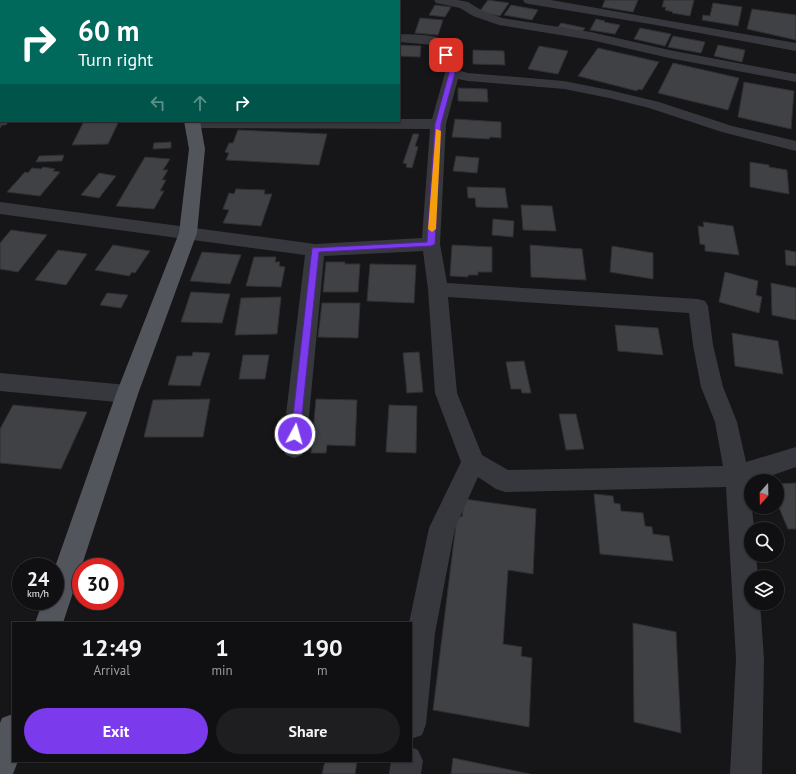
<!DOCTYPE html>
<html lang="en">
<head>
<meta charset="utf-8">
<style>
	body { margin:0; font-family:"PT Sans",sans-serif; background:#1e1e20; color:#f1f3f6; height:100vh; display:flex; flex-direction:column; font-size:15px; white-space:nowrap }
	* { box-sizing:border-box; margin:0 }
	p { font-size:13px; color:#9c9d9f }
	.icon { flex:none; width:22px; height:22px; fill:none; stroke:currentColor; stroke-width:2; stroke-linecap:round; stroke-linejoin:round }
	.map { position:relative; flex:1; overflow:hidden }
	.details { position:absolute; left:12px; top:622px; width:400px; height:140px; display:flex; flex-direction:column; background:#101012; border-radius:0px; box-shadow:0 1px 3px #0004,0 0 0 1px #303032 }
	.details>* { flex:none }
	.banner { position:absolute; left:0px; top:0px; width:400px; height:122px; box-shadow:0 1px 3px #0004,0 0 0 1px #303032; background:#00695c; color:#fff; overflow:hidden }
	.needle { width:26px; rotate:200deg }
	.fabs { position:absolute; left:744px; top:474px; display:grid; gap:8px }
	.fabs a { display:grid; place-items:center; width:40px; height:40px; border-radius:50%; background:#101012; box-shadow:0 1px 3px #0004,0 0 0 1px #303032; font-size:20px }
	.speed { position:absolute; left:12px; top:558px; display:flex; gap:8px; font-size:20px; font-weight:700; text-align:center }
	.speed>* { display:grid; place-content:center; width:52px; height:52px; border-radius:50%; background:#101012; box-shadow:0 1px 3px #0004,0 0 0 1px #303032; line-height:1 }
	.speed small { font-size:10px; font-weight:400 }
	.speed .limit { border:6px solid #d22; background:#fff; color:#111 }
	.pin { position:absolute; display:grid; place-items:center; width:34px; height:34px; color:#fff; margin:-17px; border-radius:8px; box-shadow:0 2px 6px #0006 }
	.me { position:absolute; width:44px; margin:-22px; rotate:6deg; stroke-linejoin:round; filter:drop-shadow(0 0 3px #0008) }
	.turn { display:flex; align-items:center; gap:14px; height:84px; padding:0 12px; font-size:18px }
	.turn .icon { width:52px; height:52px; stroke-width:2.5 }
	.turn b { display:block; font-size:28px; line-height:34px }
	.lanes { display:flex; align-items:center; height:38px; padding:0 12px; background:#0003; justify-content:center; gap:20px; direction:ltr }
	.lanes .off { opacity:.35 }
	.eta { display:flex; justify-content:space-evenly; align-items:center; height:68px; text-align:center }
	.eta b { font-size:24px; font-weight:700; line-height:28px }
	.action { display:flex; gap:8px; margin-top:auto; padding:8px 12px }
	.action a { flex:1; height:46px; border-radius:24px; background:#7c3aed; color:#fff; font-size:16px; font-weight:700; line-height:46px; text-align:center }
	.action a+a { background:#1e1e20; color:#f1f3f6 }
	.map>svg:first-child { display:block }
	.building { fill:#404145; stroke:#303034 }
	.lines { fill:none; stroke-linecap:round; stroke-linejoin:round }
	.minor { fill:#37383d; fill-rule:evenodd }
	.major { fill:#53555c; fill-rule:evenodd }
	.route { fill:#7c3aed; stroke:#51269a }
	.slow { fill:#f59e0b }
</style>
</head>
<body>
<div class="map">
<svg width="796" height="774" viewBox="0 0 796 774">
	<rect width="100%" height="100%" fill="#161618"/>
	<!-- building -->
	<g class="building">
		<polygon points="488,0 509,3 500,16 479,12"/>
		<polygon points="605,0 638,0 633,12 602,7"/>
		<polygon points="664,0 694,0 690,16 672,13 673,12 665,10 666,7 662,7"/>
		<polygon points="713,3 742,7 738,26 702,20 703,15 710,16"/>
		<polygon points="435,5 451,7 445,17 429,15"/>
		<polygon points="511,5 538,10 532,20 504,15"/>
		<polygon points="752,9 796,15 796,40 747,29"/>
		<polygon points="420,18 443,20 438,35 415,33"/>
		<polygon points="596,19 605,21 604,22 620,25 615,34 590,30"/>
		<polygon points="561,23 585,28 582,32 558,27"/>
		<polygon points="640,28 671,34 665,46 634,39"/>
		<polygon points="673,36 705,42 701,53 668,47"/>
		<polygon points="399,45 421,46 420,57 399,56"/>
		<polygon points="718,45 745,50 742,62 714,56"/>
		<polygon points="539,46 568,51 558,74 528,69"/>
		<polygon points="598,48 659,62 642,90 638,89 637,91 578,76"/>
		<polygon points="473,50 504,51 505,65 473,64"/>
		<polygon points="673,63 739,78 728,110 658,93"/>
		<polygon points="744,82 794,91 791,129 738,117"/>
		<polygon points="458,88 487,89 488,102 458,101"/>
		<polygon points="0,104 1,121 9,121 6,125 2,125 0,128"/>
		<polygon points="455,119 501,122 501,138 490,137 489,139 452,137"/>
		<polygon points="84,121 119,121 108,144 72,145"/>
		<polygon points="238,130 327,134 319,165 226,160 229,153 225,152 229,143 233,143"/>
		<polygon points="413,134 419,134 415,146 418,147 412,168 406,167 407,164 403,163"/>
		<polygon points="171,142 171,148 153,149 154,143"/>
		<polygon points="64,155 62,161 36,162 39,156"/>
		<polygon points="456,156 479,158 477,173 453,171"/>
		<polygon points="145,157 170,159 163,170 168,170 162,180 166,180 160,191 164,191 154,209 116,206"/>
		<polygon points="750,162 769,165 769,167 787,170 789,194 750,187"/>
		<polygon points="43,167 55,169 53,171 60,172 40,196 7,192 25,172 28,173 32,168 41,169"/>
		<polygon points="99,173 116,176 99,198 81,195"/>
		<polygon points="467,187 505,188 508,208 476,207 475,198 468,198"/>
		<polygon points="236,189 265,190 264,194 272,194 261,226 223,223 229,210 223,209 229,193 234,194"/>
		<polygon points="521,205 552,206 556,231 523,230"/>
		<polygon points="493,219 514,221 513,237 492,235"/>
		<polygon points="703,222 733,226 739,255 705,251 705,245 700,244 698,226 704,227"/>
		<polygon points="11,230 47,235 18,272 0,269 0,243"/>
		<polygon points="113,245 150,251 135,273 132,272 129,276 95,270"/>
		<polygon points="452,245 492,247 492,272 478,272 478,275 468,275 468,277 450,276"/>
		<polygon points="530,245 582,249 586,280 531,277"/>
		<polygon points="612,246 653,253 653,279 610,272"/>
		<polygon points="58,250 87,254 66,285 35,280"/>
		<polygon points="785,250 796,252 796,266 786,265"/>
		<polygon points="202,252 241,255 230,284 190,281"/>
		<polygon points="254,257 276,257 275,262 280,262 279,266 285,267 281,287 246,286"/>
		<polygon points="326,262 345,262 345,264 360,264 358,292 323,292"/>
		<polygon points="370,264 416,265 414,303 367,301"/>
		<polygon points="725,272 758,281 756,295 762,297 759,313 719,302"/>
		<polygon points="771,283 796,288 796,320 772,315"/>
		<polygon points="191,292 230,294 222,323 181,322"/>
		<polygon points="107,293 128,295 121,308 100,305"/>
		<polygon points="281,297 277,334 235,335 241,298"/>
		<polygon points="322,303 360,303 358,338 318,337"/>
		<polygon points="615,325 658,328 663,355 618,351"/>
		<polygon points="732,333 778,341 783,374 735,366"/>
		<polygon points="193,352 210,353 200,386 168,385 177,356 192,356"/>
		<polygon points="419,352 423,392 407,393 403,353"/>
		<polygon points="243,355 269,355 265,379 239,379"/>
		<polygon points="524,361 531,393 522,393 521,389 511,389 506,362"/>
		<polygon points="210,399 203,437 144,437 153,400"/>
		<polygon points="316,399 357,400 355,446 327,445 326,453 311,453"/>
		<polygon points="13,405 87,412 61,469 0,463 0,429"/>
		<polygon points="389,405 417,406 416,453 386,452"/>
		<polygon points="559,414 576,414 584,449 566,450"/>
		<polygon points="796,483 796,529 788,529 777,503 777,484"/>
		<polygon points="594,494 613,496 614,503 620,504 621,511 643,513 645,526 652,527 653,534 669,536 673,561 600,554"/>
		<polygon points="464,499 536,509 533,574 508,570 503,644 522,647 521,656 532,658 529,727 433,710 457,516 462,517"/>
		<polygon points="633,623 676,632 681,733 634,722"/>
		<polygon points="453,758 530,774 451,774"/>
		<polygon points="325,761 357,761 355,774 322,774"/>
	</g>
	<g class="lines">
		<!-- minor -->
		<g class="minor">
			<polygon points="434,0 458,0 468,2 481,10 502,18 591,32 669,50 796,74 796,82 669,58 591,40 499,25 473,16 460,8 436,3"/>
			<polygon points="523,0 551,0 796,43 796,51 656,25 529,4 525,3"/>
			<rect x="0" y="24" width="1" height="8"/>
			<path d="M 399,34 C 413,35 443,33 451,46 C 455,53 453,62 457,70 L 468,73 L 564,81 L 609,90 L 659,102 L 732,126 L 796,141 L 796,151 L 722,132 L 649,108 L 609,98 L 564,89 L 468,81 L 458,79 L 446,124 L 440,244 L 447,283 L 698,299 L 705,301 L 708,306 L 713,345 L 723,387 L 737,422 L 746,462 L 796,447 L 796,467 L 750,483 L 754,529 L 751,529 L 751,555 L 756,555 L 758,577 L 751,577 L 751,603 L 760,603 L 764,659 L 762,774 L 730,774 L 736,659 L 726,487 L 505,492 L 496,489 L 478,477 L 455,528 L 435,633 L 426,724 L 422,735 L 411,739 L 411,623 L 409,623 L 429,528 L 461,462 L 435,393 L 428,289 L 423,251 L 324,256 L 306,448 L 302,455 L 294,458 L 286,455 L 282,448 L 305,255 L 0,214 L 0,202 L 315,244 L 422,238 L 430,129 L 193,128 L 188,126 L 185,123 L 187,121 L 399,121 L 399,119 L 432,119 L 445,73 L 440,64 L 438,48 L 434,45 L 399,42 ZM 448,297 L 689,313 L 693,345 L 701,387 L 715,422 L 723,466 L 508,470 L 482,455 L 457,393 Z"/>
			<polygon points="0,373 127,385 135,388 138,394 135,400 127,403 0,391"/>
			<polygon points="411,747 418,750 423,761 421,774 389,774 391,761 411,761"/>
		</g>
		<!-- major -->
		<g class="major">
			<rect x="10" y="0" width="12" height="1"/>
			<rect x="155" y="0" width="12" height="1"/>
			<polygon points="0,17 1,17 0,27"/>
			<polygon points="184,121 200,121 205,149 197,233 138,394 63,623 35,623 43,601 55,601 55,567 116,394 179,233 189,149"/>
			<polygon points="13,714 13,761 18,761 13,774 0,774 0,723 2,718"/>
		</g>
	</g>
	<!-- route -->
	<polygon class="route" points="446,53 449,55 450,64 455,73 441,124 435,244 431,246 319,252 300,434 299,437 292,437 291,434 312,248 427,242 435,124 449,73 445,64 443,55"/>
	<!-- slow -->
	<polygon class="slow" points="436,129 441,131 436,229 432,232 428,229"/>
</svg>
<div class="fabs">
<a><svg class="needle" viewBox="-14 -14 28 28"><path d="M0-13l5 13h-10z" fill="#e53935"/><path d="M0 13l5-13h-10z" fill="#9c9d9f"/></svg></a>
<a><svg class="icon" aria-label="search" viewBox="0 0 24 24"><circle cx="10" cy="10" r="6"/><path d="M15 15l6 6"/></svg></a>
<a><svg class="icon" aria-label="layers" viewBox="0 0 24 24"><path d="M12 4l9 5-9 5-9-5zM3 14l9 5 9-5"/></svg></a>
</div>
<div class="speed"><div>24<small>km/h</small></div><div class="limit">30</div></div>
<div class="pin" style="left:446px;top:55px;background:#d93025"><svg class="icon" aria-label="arrive" viewBox="0 0 24 24"><path d="M6 21V4h12l-3 4 3 4H6"/></svg></div>
<svg class="me" style="left:295px;top:434px" viewBox="-20 -20 40 40"><circle r="17" fill="#7c3aed" stroke="#fff" stroke-width="3"/><path d="M0-11L8 9 0 5-8 9z" fill="#fff"/></svg>
<div class="banner">
<div class="turn"><svg class="icon" aria-label="right" viewBox="0 0 24 24"><path d="M7 20v-9h11M14 6l5 5-5 5"/></svg><div><b>60 m</b>Turn right</div></div>
<div class="lanes"><svg class="icon off" aria-label="left" viewBox="0 0 24 24"><path d="M17 20v-9H6M10 6l-5 5 5 5"/></svg><svg class="icon off" aria-label="ahead" viewBox="0 0 24 24"><path d="M12 20V5M6 11l6-6 6 6"/></svg><svg class="icon" aria-label="right" viewBox="0 0 24 24"><path d="M7 20v-9h11M14 6l5 5-5 5"/></svg></div>
</div>
<section class="details">
<div class="eta">
<div><b>12:49</b><p>Arrival</p></div>
<div><b>1</b><p>min</p></div>
<div><b>190</b><p>m</p></div>
</div>
<div class="action"><a>Exit</a><a>Share</a></div>
</section>
</div>
</body>
</html>
